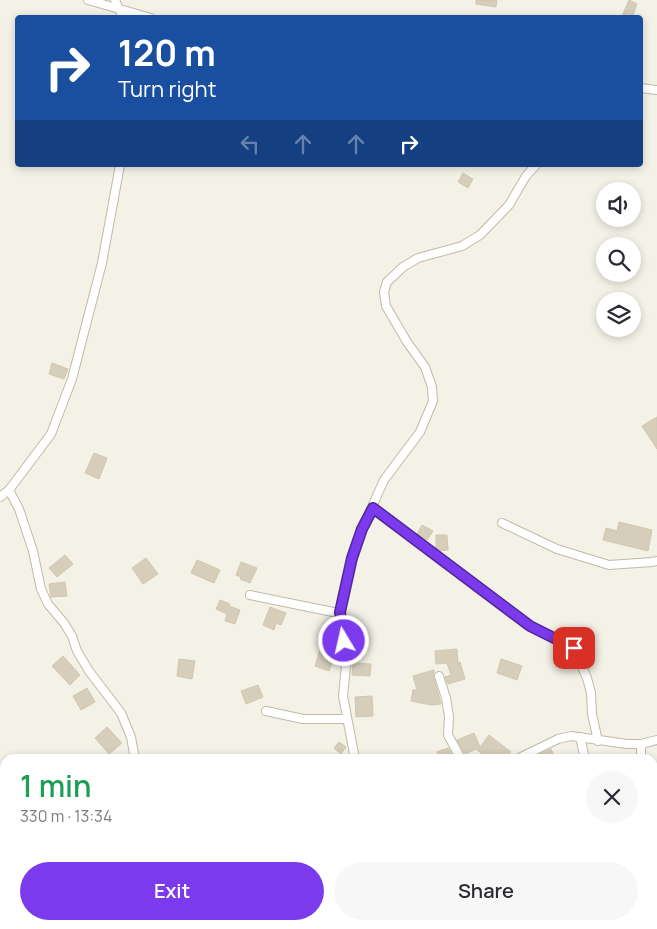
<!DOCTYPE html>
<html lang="en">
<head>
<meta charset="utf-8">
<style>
	body { margin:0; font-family:Manrope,sans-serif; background:#f7f7f7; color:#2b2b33; height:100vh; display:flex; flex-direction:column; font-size:19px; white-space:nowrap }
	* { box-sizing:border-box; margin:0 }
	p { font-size:16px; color:#7c7c81 }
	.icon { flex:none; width:28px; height:28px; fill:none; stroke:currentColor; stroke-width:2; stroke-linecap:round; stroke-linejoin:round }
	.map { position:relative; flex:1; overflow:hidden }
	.side { position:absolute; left:0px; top:754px; width:658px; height:176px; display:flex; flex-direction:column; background:#fff; border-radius:15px 15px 0 0; box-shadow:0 2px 8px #0003 }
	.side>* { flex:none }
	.guide { position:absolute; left:15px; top:15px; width:628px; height:152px; border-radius:5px; box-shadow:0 2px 8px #0003; background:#1a4fa0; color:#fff; overflow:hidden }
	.buttons { position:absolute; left:596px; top:182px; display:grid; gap:10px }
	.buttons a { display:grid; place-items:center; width:45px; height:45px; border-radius:50%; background:#fff; box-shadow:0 2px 8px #0003; font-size:25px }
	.pin { position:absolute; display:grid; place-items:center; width:42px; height:42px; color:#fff; margin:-21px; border-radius:10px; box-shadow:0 2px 8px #0006 }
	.me { position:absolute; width:55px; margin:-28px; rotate:351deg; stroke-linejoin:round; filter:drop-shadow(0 0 4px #0008) }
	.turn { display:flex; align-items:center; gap:18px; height:105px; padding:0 20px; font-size:22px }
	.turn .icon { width:65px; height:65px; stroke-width:2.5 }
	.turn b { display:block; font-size:35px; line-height:42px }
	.lanes { display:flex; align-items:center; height:48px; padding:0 20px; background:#0003; justify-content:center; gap:25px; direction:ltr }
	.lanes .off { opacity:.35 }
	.round { display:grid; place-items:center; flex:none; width:52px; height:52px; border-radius:26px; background:#f7f7f7 }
	.headline { display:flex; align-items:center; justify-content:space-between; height:85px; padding:0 20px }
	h1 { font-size:30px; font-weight:600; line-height:38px; color:#1e9e55 }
	.primary-button { display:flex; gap:10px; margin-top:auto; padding:10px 20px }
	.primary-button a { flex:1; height:58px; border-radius:30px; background:#7c3aed; color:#fff; font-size:20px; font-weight:600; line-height:58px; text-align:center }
	.primary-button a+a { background:#f7f7f7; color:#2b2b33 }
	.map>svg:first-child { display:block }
	.building { fill:#d6ceba; stroke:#d1c7ad }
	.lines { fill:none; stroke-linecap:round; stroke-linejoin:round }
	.street-casing { stroke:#c0baa7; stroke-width:10 }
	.street { stroke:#fff; stroke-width:8 }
	.route-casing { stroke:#51269a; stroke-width:12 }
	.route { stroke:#7c3aed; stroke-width:9 }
</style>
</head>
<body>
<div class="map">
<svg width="657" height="929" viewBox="0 0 657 929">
	<rect width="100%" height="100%" fill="#f4f1e6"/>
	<!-- building -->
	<g class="building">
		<polygon points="476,0 497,0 496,7 476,4"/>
		<polygon points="629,0 637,4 632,18 622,16"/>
		<polygon points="463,173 473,179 468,188 458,182"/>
		<polygon points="52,363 68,369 64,379 49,374"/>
		<polygon points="657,417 657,449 642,426"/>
		<polygon points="94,453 107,458 99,479 85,473"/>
		<polygon points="619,522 652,530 648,551 603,540 606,528 617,531"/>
		<polygon points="422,525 433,531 427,540 417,534"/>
		<polygon points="436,535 447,535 448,550 439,551 436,549"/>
		<polygon points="65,555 73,564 57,577 49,568"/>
		<polygon points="146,558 158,574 143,584 132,568"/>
		<polygon points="197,560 220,570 214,583 191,573"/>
		<polygon points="241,562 257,568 250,583 240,579 241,577 236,575"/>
		<polygon points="65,582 67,596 51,597 49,584"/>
		<polygon points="220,600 230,604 229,606 240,610 235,624 225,621 227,614 216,609"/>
		<polygon points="270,607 286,613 281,625 276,623 274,630 263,625"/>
		<polygon points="321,647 336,652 329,671 315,666"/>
		<polygon points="457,649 458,663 460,662 465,679 448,684 445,677 451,675 447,663 436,664 435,651"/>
		<polygon points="63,656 80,675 70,685 52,666"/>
		<polygon points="179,659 195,661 192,679 177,676"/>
		<polygon points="501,659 522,666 517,680 497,673"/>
		<polygon points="353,663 371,664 370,676 352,675"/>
		<polygon points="434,670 434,678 441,704 431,705 411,701 413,690 417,690 413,676"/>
		<polygon points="258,685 263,697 246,704 241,691"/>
		<polygon points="87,688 95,702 81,710 73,696"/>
		<polygon points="372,696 373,716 356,717 355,697"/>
		<polygon points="107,727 122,743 109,754 95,738"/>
		<polygon points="474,733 480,747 489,735 511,752 505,759 489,759 477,750 479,748 465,754 457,740"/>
		<polygon points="339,742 346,747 341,754 334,748"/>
		<polygon points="448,748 454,758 440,759 437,752"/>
		<polygon points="551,749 556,759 530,759"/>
	</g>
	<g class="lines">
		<defs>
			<g id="street">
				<polyline points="88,0 151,18"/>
				<polyline points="115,0 123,18"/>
				<polyline points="640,88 657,90"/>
				<polyline points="9,490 19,509 33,551 41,589 48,604 64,623 72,636 77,651 89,671 121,713 131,737 135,759"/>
				<polyline points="0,497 9,490 51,434 72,379 102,263 120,165"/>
				<polyline points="373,508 530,626 574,649 587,678 591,693 592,714 598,741"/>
				<polyline points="502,523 557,549 609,565 652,562 657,561"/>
				<polyline points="250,595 333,612 340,612"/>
				<polyline points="439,676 446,698 449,717 448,735 461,759"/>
				<polyline points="266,711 303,719 346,719"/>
				<polyline points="580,737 585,759"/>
				<polyline points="641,744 641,759"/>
				<polyline points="355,759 343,696 347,655 340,612 352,558 362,529 384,480 420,432 433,401 432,387 425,367 407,342 386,306 384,292 387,282 403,267 418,258 462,246 480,235 509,205 526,176 536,165"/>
				<polyline points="517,759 558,739 571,736 627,744 641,744 657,740"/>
				<polyline points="430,925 433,929"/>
				<polyline points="20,929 30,925"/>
			</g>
		</defs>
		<!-- street casing -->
		<use href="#street" class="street-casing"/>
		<!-- street -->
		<use href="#street" class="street"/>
	</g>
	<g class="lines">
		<defs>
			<polyline id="route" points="344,641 340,612 352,558 362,529 373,508 530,626 574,648"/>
		</defs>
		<!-- route casing -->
		<use href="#route" class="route-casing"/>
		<!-- route -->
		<use href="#route" class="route"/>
	</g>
</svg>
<div class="buttons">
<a><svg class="icon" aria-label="sound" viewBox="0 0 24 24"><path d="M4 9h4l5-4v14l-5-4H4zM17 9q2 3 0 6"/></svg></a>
<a><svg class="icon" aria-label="search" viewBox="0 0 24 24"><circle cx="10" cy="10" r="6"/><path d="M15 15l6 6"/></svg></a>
<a><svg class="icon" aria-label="layers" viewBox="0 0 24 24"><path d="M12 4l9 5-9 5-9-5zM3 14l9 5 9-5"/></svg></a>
</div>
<div class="pin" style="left:574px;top:648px;background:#d93025"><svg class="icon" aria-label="arrive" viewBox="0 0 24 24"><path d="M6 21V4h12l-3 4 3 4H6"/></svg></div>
<svg class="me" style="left:344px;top:641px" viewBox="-20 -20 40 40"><circle r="17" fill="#7c3aed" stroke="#fff" stroke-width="3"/><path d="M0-11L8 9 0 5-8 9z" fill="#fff"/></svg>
<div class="guide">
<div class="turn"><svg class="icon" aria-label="right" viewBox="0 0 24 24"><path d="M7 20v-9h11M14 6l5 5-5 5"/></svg><div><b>120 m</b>Turn right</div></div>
<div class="lanes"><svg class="icon off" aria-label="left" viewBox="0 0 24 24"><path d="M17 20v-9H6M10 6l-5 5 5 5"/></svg><svg class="icon off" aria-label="ahead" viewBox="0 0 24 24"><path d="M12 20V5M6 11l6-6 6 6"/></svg><svg class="icon off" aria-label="ahead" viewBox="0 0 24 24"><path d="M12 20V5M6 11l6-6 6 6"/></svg><svg class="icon" aria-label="right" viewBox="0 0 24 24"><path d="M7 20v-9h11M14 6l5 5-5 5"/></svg></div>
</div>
<section class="side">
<div class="headline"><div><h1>1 min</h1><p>330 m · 13:34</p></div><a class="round"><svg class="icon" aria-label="close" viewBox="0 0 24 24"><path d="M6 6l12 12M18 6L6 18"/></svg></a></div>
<div class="primary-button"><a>Exit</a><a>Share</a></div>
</section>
</div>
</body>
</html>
